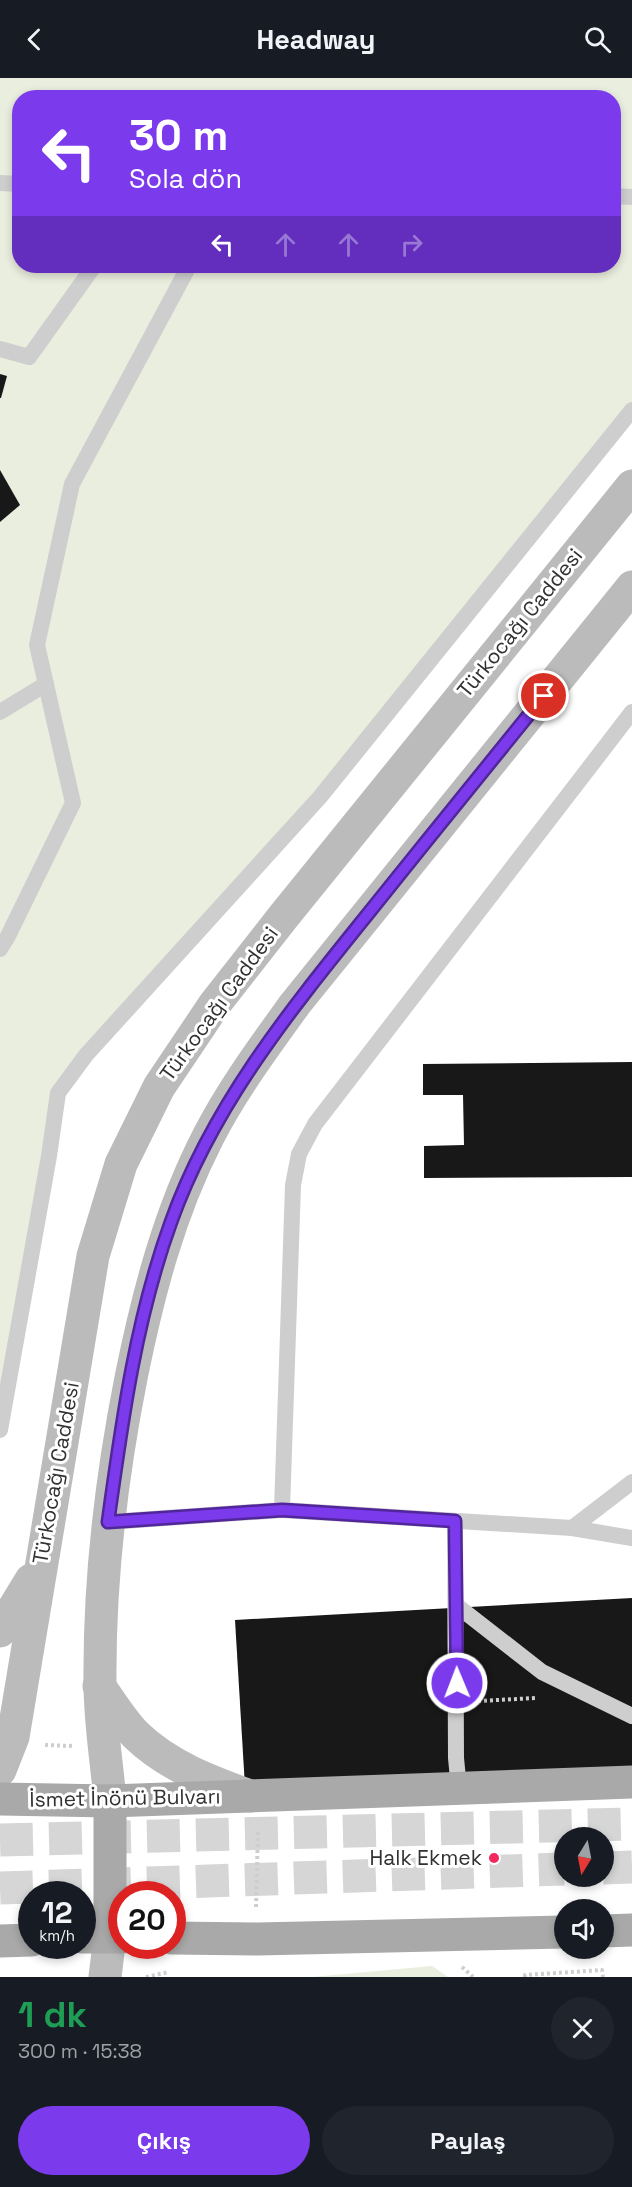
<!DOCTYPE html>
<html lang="tr">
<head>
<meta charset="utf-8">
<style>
	body { margin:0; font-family:"Space Grotesk",sans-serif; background:#20242c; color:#f1f3f6; height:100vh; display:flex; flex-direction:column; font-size:22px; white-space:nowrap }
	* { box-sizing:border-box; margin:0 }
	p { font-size:20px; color:#9ea1a6 }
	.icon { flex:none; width:33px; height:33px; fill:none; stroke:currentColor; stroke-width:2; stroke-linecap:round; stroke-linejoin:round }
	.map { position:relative; height:1899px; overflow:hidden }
	.details { display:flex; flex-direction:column; background:#171b24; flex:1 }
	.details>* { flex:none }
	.guide { position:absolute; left:12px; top:12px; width:609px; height:183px; border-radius:24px; box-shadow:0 3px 9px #0003; background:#7c3aed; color:#fff; overflow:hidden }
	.needle { width:39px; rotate:190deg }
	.fabs { position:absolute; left:554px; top:1749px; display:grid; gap:12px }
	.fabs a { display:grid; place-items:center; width:60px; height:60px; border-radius:50%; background:#171b24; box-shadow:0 3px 9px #0003; font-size:30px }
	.speed { position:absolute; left:18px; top:1803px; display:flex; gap:12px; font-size:30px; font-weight:700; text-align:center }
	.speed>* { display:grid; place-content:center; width:78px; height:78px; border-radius:50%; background:#171b24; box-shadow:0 3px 9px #0003; line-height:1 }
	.speed small { font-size:15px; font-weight:400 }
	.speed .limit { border:9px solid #d22; background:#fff; color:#111 }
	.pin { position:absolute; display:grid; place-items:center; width:51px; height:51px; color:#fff; margin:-26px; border:3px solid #fff; border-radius:50%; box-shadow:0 2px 6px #0007 }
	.me { position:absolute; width:66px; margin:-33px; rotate:359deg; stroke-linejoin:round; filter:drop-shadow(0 0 4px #0008) }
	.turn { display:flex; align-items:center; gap:21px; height:126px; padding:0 18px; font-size:27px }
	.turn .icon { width:78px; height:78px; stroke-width:2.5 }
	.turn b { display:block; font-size:42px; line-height:51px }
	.lanes { display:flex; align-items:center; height:57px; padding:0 18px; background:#0003; justify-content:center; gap:30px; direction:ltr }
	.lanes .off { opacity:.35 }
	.round { display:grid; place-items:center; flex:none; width:63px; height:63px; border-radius:32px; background:#20242c }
	.summary { display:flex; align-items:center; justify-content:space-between; height:102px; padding:0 18px }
	h1 { font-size:36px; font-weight:700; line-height:45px; color:#1e9e55 }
	.primary-button { display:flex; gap:12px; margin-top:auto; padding:12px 18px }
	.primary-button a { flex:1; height:69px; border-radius:36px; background:#7c3aed; color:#fff; font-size:24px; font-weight:700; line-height:69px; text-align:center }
	.primary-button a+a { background:#20242c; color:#f1f3f6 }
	header { display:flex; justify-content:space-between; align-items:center; height:78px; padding:0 18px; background:#171b24; font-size:27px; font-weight:700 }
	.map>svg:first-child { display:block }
	.green { fill:#eaeede; fill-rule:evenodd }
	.building { fill:#181818 }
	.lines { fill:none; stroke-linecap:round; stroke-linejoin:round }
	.primary-tunnel { stroke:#d6d6d6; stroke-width:33; stroke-dasharray:33 16; stroke-linecap:butt }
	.path { stroke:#cecece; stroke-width:4; stroke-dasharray:3 3; stroke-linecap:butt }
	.service { stroke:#cecece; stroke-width:16 }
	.secondary { stroke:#bbb; stroke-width:33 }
	.primary { stroke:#a9a9a9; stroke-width:33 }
	.route-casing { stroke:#51269a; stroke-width:15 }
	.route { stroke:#7c3aed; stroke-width:10 }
	.poi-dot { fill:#f2295a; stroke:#fff; stroke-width:2 }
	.labels { text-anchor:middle; stroke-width:6; stroke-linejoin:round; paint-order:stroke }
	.street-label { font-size:21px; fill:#313131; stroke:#fff }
	.poi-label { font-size:21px; fill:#313131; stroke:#fff; text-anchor:end }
</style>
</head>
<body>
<header><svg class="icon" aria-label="back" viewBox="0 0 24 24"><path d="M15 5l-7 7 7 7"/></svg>Headway<svg class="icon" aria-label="search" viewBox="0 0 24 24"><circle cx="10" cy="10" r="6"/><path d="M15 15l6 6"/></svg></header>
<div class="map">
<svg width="632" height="1899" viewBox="0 0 632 1899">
	<rect width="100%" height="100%" fill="#fff"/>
	<!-- green -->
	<g class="green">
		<path d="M 0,0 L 632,0 L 632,332 L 320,719 L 58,1015 L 0,1352 ZM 20,20 L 614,20 L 614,188 L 20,188 Z"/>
		<polygon points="432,1888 448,1899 312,1899"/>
	</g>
	<!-- building -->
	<g class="building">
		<polygon points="0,296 7,298 1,320 0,320"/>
		<polygon points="0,392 20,427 0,444"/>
		<polygon points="632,984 632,1099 424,1100 424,1068 464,1067 463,1017 423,1017 423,986"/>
		<polygon points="632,1520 632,1688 245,1709 235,1542"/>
	</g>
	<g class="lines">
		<!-- primary-tunnel -->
		<g class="primary-tunnel">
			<polyline points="0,1762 632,1746"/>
			<polyline points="603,1790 632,1789"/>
			<polyline points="0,1810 564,1791"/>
		</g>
		<!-- path -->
		<g class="path">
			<polyline points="478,1623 536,1620"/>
			<polyline points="45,1667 73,1668"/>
			<polyline points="256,1829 258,1752"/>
			<polyline points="462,1889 473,1899"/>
			<polyline points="146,1899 169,1894"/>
			<polyline points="525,1899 525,1897 602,1892 603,1899"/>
		</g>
		<!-- service -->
		<g class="service">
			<polyline points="0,105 20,106"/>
			<polyline points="614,118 632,119"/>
			<polyline points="0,271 29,279 94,188"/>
			<polyline points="0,634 46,606"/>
			<polyline points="0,871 8,858 73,725 37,567 72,406 189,188"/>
			<polyline points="0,1352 49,1078 58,1015 86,977 320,719 632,332"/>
			<polyline points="282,1432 572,1450 632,1460"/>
			<polyline points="455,1443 456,1680 459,1711"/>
			<polyline points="108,1444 282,1432 293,1107 299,1076 315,1046 632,634"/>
			<polyline points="572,1450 632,1404"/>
			<polyline points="456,1527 542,1594 632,1638"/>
		</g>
		<!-- secondary -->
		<g class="secondary">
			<polyline points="0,1553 31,1502"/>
			<path d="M 99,1608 C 111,1624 122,1643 136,1657 C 168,1688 209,1703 250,1718"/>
			<polyline points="0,1692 13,1659 93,1178 121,1086 159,1009 214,927 283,839 632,408"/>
			<path d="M 110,1723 C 107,1685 100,1645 100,1606 C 99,1503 111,1401 131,1300 C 148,1216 169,1135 208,1059 C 232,1012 264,969 295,926 L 632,509"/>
			<polyline points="105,1899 110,1858"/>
		</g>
		<!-- primary -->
		<g class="primary">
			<polyline points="0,1721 110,1723 632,1704"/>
			<polyline points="603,1853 632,1852"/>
			<polyline points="110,1858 110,1723"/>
			<polyline points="82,1859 122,1859"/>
			<polyline points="172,1860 258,1861 564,1854"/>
			<polyline points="0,1863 32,1862"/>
		</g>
	</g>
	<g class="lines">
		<defs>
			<path id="route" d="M 457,1605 L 455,1443 L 282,1432 L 108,1444 C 122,1343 136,1240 171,1144 C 212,1029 288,935 363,842 C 423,767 484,692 544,618"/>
		</defs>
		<!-- route casing -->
		<use href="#route" class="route-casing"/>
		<!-- route -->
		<use href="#route" class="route"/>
	</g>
	<!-- markers -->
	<circle class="poi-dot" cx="494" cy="1780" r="6"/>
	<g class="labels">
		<!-- street labels -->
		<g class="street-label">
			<text transform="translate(520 545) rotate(-51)" y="7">Türkocağı Caddesi</text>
			<text transform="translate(219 926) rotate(-54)" y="7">Türkocağı Caddesi</text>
			<text transform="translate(56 1395) rotate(-80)" y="7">Türkocağı Caddesi</text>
			<text transform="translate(125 1720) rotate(-1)" y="7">İsmet İnönü Bulvarı</text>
		</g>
		<!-- poi labels -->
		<g class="poi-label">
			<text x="482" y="1787">Halk Ekmek</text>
		</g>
	</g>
</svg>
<div class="fabs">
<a><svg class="needle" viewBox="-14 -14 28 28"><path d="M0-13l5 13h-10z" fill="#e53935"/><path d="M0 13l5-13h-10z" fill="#9ea1a6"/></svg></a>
<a><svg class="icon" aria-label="sound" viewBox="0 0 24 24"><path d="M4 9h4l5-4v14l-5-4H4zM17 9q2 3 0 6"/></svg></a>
</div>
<div class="speed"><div>12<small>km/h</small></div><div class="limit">20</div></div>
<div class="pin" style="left:544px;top:618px;background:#d93025"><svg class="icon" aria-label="arrive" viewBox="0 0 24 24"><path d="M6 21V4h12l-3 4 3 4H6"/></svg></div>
<svg class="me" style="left:457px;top:1605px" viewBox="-20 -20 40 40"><circle r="17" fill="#7c3aed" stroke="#fff" stroke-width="3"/><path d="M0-11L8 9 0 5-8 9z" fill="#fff"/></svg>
<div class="guide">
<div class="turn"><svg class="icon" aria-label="left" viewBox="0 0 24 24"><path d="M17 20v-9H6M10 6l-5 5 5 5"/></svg><div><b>30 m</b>Sola dön</div></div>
<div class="lanes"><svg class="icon" aria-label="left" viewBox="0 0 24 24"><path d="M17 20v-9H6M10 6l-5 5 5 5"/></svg><svg class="icon off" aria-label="ahead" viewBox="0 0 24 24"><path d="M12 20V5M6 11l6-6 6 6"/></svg><svg class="icon off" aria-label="ahead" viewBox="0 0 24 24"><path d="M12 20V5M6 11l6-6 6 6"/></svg><svg class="icon off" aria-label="right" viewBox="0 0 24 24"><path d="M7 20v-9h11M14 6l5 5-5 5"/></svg></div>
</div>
</div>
<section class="details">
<div class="summary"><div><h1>1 dk</h1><p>300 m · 15:38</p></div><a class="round"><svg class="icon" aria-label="close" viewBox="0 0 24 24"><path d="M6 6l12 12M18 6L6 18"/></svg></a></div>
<div class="primary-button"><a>Çıkış</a><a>Paylaş</a></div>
</section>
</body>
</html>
